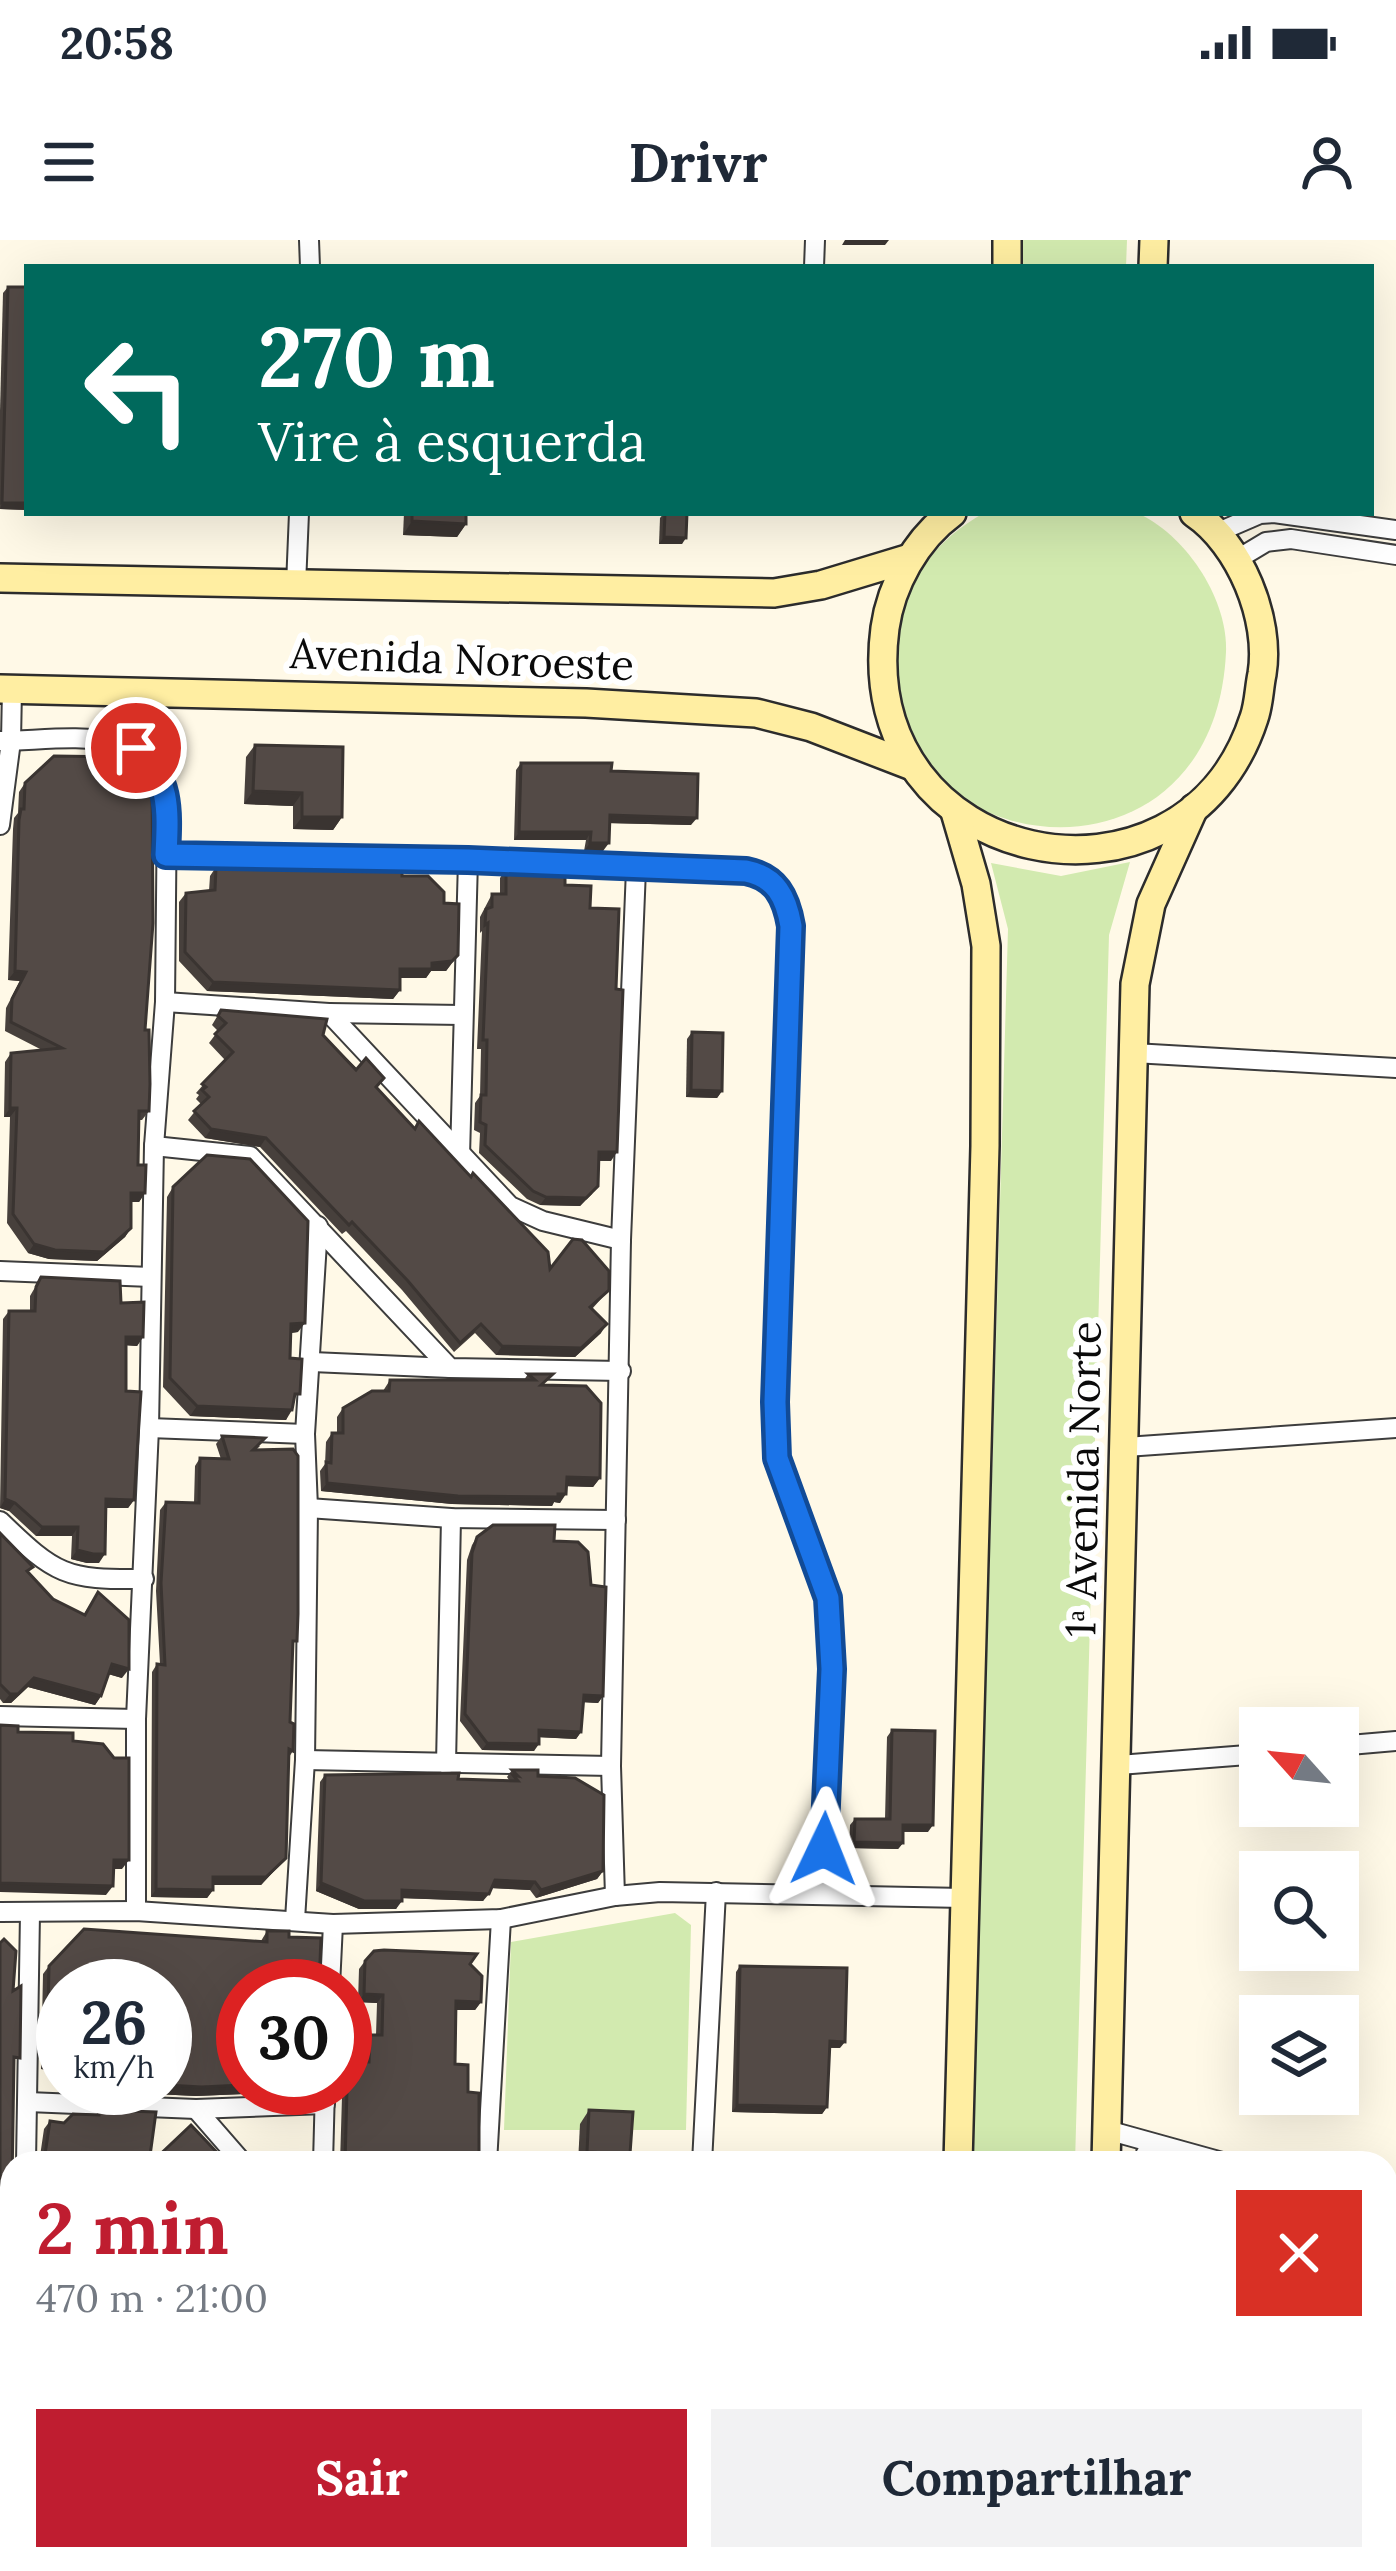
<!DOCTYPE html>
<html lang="pt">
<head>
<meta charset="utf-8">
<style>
	body { margin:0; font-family:Lora,serif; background:#f2f2f3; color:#1f2937; height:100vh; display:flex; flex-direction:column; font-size:45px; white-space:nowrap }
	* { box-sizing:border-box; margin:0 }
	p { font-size:39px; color:#747a83 }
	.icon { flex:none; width:66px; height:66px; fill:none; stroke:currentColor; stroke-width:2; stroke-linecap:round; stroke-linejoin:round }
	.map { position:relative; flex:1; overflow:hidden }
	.details { position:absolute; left:0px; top:1911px; width:1398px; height:420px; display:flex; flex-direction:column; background:#fff; border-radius:36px 36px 0 0; box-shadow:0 12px 48px #0002 }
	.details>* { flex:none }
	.guide { position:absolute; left:24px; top:24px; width:1350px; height:252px; border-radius:0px; box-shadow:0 12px 48px #0002; background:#00695c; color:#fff; overflow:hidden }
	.needle { width:78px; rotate:297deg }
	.fabs { position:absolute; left:1239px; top:1467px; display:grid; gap:24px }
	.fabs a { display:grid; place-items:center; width:120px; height:120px; border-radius:0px; background:#fff; box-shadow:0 12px 48px #0002; font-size:60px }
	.speed { position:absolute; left:36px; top:1719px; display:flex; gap:24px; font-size:60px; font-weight:700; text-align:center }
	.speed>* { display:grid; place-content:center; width:156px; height:156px; border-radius:50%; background:#fff; box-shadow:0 12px 48px #0002; line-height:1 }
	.speed small { font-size:30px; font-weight:400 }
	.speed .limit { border:18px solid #d22; background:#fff; color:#111 }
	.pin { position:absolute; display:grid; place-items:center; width:102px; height:102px; color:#fff; margin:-51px; border:6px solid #fff; border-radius:50%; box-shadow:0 3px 12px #0007 }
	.me { position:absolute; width:132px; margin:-66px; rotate:2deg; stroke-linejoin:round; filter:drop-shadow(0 0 9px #0008) }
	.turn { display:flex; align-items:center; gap:42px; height:252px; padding:0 36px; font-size:54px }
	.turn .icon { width:156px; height:156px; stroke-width:2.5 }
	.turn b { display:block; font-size:84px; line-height:102px }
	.round { display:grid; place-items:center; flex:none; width:126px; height:126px; border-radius:0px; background:#f2f2f3 }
	.overview { display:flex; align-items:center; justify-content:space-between; height:204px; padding:0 36px }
	h1 { font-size:72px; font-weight:800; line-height:90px; color:#bf1d30 }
	.primary-button { display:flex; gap:24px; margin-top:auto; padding:24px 36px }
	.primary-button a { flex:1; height:138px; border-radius:0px; background:#bf1d30; color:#fff; font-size:48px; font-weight:800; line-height:138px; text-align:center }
	.primary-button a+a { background:#f2f2f3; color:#1f2937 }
	.status { display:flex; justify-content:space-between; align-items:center; height:84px; padding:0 60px; background:#fff; direction:ltr }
	.status svg { height:33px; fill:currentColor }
	header { display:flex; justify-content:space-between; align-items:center; height:156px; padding:0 36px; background:#fff; font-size:54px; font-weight:800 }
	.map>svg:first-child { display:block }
	.green { fill:#d2eaaf }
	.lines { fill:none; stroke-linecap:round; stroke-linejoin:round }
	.street-casing { stroke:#3d3d3d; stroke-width:22 }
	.secondary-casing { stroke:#2c2c2c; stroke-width:32 }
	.street { stroke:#fff; stroke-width:18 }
	.secondary { stroke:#ffeea2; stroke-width:27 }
	.wall { fill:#47403c }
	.shaded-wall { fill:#3a3431 }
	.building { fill:#534a46; stroke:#3a3431; stroke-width:3 }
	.route-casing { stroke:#114b97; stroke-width:30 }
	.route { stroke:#1a73e8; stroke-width:21 }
	.labels { text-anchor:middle; stroke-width:12; stroke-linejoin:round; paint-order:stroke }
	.street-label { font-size:42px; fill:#0a0a0a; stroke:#fff }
</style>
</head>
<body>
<div class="status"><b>20:58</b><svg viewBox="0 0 49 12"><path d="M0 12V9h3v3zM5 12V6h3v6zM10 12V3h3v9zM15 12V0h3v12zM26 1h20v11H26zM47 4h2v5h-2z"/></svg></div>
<header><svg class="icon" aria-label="menu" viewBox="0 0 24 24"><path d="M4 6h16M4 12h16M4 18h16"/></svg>Drivr<svg class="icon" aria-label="person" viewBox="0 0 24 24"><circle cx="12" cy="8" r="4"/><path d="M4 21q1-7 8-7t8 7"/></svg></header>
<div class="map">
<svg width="1396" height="2331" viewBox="0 0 1396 2331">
	<rect width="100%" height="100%" fill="#fff9e7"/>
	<!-- green -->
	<g class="green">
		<polygon points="1018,0 1127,0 1126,27 1018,27"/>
		<path d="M 984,273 L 1137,273 C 1185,294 1228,358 1226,412 C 1214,675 854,620 896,392 C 906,339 937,299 984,273 Z"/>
		<polygon points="1130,622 1109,695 1075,1923 972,1923 1008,689 991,623 1061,636"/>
		<polygon points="675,1673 691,1685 686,1890 504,1890 511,1702"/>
		<polygon points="961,2319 1064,2319 1064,2331 960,2331"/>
	</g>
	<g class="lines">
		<defs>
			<g id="street">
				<polyline points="309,0 310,27"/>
				<polyline points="814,27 815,0"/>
				<polyline points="1216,293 1260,274 1274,273 1396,290"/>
				<polyline points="1236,320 1266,302 1291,299 1396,315"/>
				<polyline points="296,345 299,273"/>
				<path d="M 0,501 C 60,501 150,479 167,558 L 165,762 L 154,906 L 149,1188 L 136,1479 L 136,1671"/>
				<polyline points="0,585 11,501 12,449"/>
				<path d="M 166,615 L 746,631 C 776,637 786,657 791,685 L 775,1162 L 777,1218 L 828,1358 L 832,1429 L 822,1653"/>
				<polyline points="165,762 329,773 510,966 543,981 621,1000"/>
				<polyline points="329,773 462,775"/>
				<polyline points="1134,813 1396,828"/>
				<polyline points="154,906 250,916 450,1128 621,1131"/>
				<polyline points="460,916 468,620"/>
				<polyline points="0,1031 151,1037"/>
				<polyline points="312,1122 450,1128"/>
				<polyline points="149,1188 305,1194"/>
				<polyline points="1126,1207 1396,1188"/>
				<polyline points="308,1268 451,1278 616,1280"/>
				<path d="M 0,1281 C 56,1335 65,1340 144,1339"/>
				<polyline points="0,1476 136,1479"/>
				<polyline points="1338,1506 1396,1501"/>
				<polyline points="305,1520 611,1526"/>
				<polyline points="446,1524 451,1278"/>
				<polyline points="1119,1525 1260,1514"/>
				<polyline points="615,1656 611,1526 621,1000 636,629"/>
				<polyline points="0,1672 136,1671 333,1684 501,1679 615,1656 660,1652 964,1658"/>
				<polyline points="295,1680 305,1520 308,1268 305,1194 318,986"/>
				<polyline points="330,1746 333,1684"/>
				<polyline points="28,1862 196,1869 325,1864"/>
				<polyline points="196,1869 243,1923"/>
				<polyline points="1107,1890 1226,1923"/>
				<polyline points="1146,1913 1176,1923"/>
				<polyline points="26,1923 30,1673"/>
				<polyline points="323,1923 325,1848"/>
				<polyline points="487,1923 501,1679"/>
				<polyline points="702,1923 716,1652"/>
				<polyline points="1386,1966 1396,1969"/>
				<polyline points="1386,1983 1396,1986"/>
				<polyline points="0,2071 12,2071"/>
				<polyline points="1386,2100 1396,2103"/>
				<polyline points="11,2331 12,2295"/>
				<polyline points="176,2331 177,2319"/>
				<polyline points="483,2331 483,2319"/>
				<polyline points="767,2331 767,2319"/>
			</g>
			<g id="secondary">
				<polyline points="1007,27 1007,0"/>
				<polyline points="1153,27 1154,0"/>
				<path d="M 952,273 C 916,299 891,345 885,388 C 853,629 1184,695 1254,478 C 1259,464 1259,448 1262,434 C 1271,379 1240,304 1194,273"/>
				<polyline points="0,338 774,353 821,345 910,318"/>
				<polyline points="0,449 586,463 756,473 811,487 912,526"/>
				<polyline points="955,572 976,644 986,706 985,906 958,1923"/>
				<polyline points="1106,1923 1135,744 1151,664 1194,568"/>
				<polyline points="946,2331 947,2319"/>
				<polyline points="1095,2331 1096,2319"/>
			</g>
		</defs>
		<!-- street casing -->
		<use href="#street" class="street-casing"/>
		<!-- secondary casing -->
		<use href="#secondary" class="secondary-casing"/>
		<!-- street -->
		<use href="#street" class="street"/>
		<!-- secondary -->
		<use href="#secondary" class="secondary"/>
	</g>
	<!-- wall -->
	<g class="wall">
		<polygon points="8,47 27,270 0,269 0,171 3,53"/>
		<polygon points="404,273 466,273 466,284 457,297 403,295"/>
		<polygon points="664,273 687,273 682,304 659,304 660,278"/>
		<polygon points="255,505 342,577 333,590 293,589 293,566 244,564 246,517"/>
		<polygon points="521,523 611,531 691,585 609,583 603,611 584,611 586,600 514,600 516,530"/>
		<polygon points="25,543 123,545 145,790 149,871 142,880 139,880 138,925 145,953 139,962 131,962 131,988 125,997 97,1021 49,1019 28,1013 7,983 10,877 4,877 5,822 11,813 42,810 5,791 6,768 20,741 8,740 13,589 14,578 18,573 19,552"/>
		<polygon points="241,622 402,636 444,663 458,715 446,731 431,731 426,738 400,738 400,750 393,759 207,751 179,721 179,662 186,653 209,651 210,636 216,627 237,628"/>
		<polygon points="506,629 565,645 590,668 611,921 599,921 592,954 580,966 540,965 527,959 479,913 480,893 474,890 475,863 480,856 481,809 477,809 482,691 480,693 480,677 492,654 500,654 500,638"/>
		<polygon points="221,770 323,795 377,848 414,888 419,881 550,1029 609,1050 592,1069 601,1093 575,1117 496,1115 475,1093 454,1112 402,1050 346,991 342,994 260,907 205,898 188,880 201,864 196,859 199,855 196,853 225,820 209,803 218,791 212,785"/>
		<polygon points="692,792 722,851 717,858 686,857 687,799"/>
		<polygon points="173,947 298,1092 290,1093 290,1118 293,1163 286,1180 190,1176 163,1147 167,957"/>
		<polygon points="41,1037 121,1063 143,1097 137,1106 126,1105 126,1151 134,1260 128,1268 106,1268 99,1323 87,1323 71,1319 72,1296 36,1296 9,1271 0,1268 3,1079 9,1071 30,1071 30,1056"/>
		<polygon points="528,1134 545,1145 600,1238 593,1247 566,1246 560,1263 554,1262 552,1266 452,1264 321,1251 320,1231 325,1224 326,1202 332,1193 337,1193 337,1177 343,1168 383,1151 390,1140 524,1140"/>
		<polygon points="222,1196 260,1206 256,1210 293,1407 290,1482 293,1511 289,1517 286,1618 261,1645 213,1645 213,1650 207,1658 151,1657 152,1432 157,1424 160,1424 156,1351 160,1270 166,1262 194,1263 195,1226 200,1218 221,1219 216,1204"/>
		<polygon points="0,1293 29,1333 53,1359 84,1374 98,1352 122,1438 108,1434 101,1456 95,1465 28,1447 11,1463 3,1463 0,1459"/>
		<polygon points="477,1297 554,1301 603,1456 598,1463 583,1462 581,1492 576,1499 539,1497 534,1511 482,1510 460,1481 467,1320 472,1305"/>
		<polygon points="892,1490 928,1592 903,1592 903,1603 898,1609 849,1608 850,1585 855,1579 885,1579 887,1497"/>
		<polygon points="512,1530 538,1536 603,1631 597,1639 536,1658 530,1650 491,1648 483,1661 402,1658 396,1669 359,1669 316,1651 320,1542 325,1535 509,1540 507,1537"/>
		<polygon points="267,1691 294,1852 196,1856 94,1851 94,1848 165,1848 165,1746 63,1832 41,1829 43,1734 49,1726 261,1701"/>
		<polygon points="365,1721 470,1724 481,1762 475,1770 456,1770 455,1824 468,1852 479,1914 483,1923 340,1923 342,1857 356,1830 361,1822 364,1822 364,1804 370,1795 376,1795 377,1763 358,1762 359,1729"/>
		<polygon points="740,1726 840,1808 830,1808 827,1867 822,1874 732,1872 736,1732"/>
		<polygon points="99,1870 149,1923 39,1923 44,1889 50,1881 64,1883 96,1875"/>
		<polygon points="589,1870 624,1923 578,1923 580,1884"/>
		<polygon points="24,2319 169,2319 23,2331"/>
	</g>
	<!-- shaded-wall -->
	<g class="shaded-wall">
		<polygon points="845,0 889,0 885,5 842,5"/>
		<polygon points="2,263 27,263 27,270 0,269"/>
		<polygon points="121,273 188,273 187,275"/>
		<polygon points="412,281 466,284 457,297 403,295"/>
		<polygon points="664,297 686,298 682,304 659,304"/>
		<polygon points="253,551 302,553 293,566 244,564"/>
		<polygon points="610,575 697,578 691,585 604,583"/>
		<polygon points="302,577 342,577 333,590 293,589"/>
		<polygon points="519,592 591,592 586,600 514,600"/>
		<polygon points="590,603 609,603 603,611 584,611"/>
		<polygon points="458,715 446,731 431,731 426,738 394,738 400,729"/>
		<polygon points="15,731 26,732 20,741 8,740"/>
		<polygon points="213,742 400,750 393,759 207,751"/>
		<polygon points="691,850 722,851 717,858 686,857"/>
		<polygon points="10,868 17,868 10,877 4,877"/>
		<polygon points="211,889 266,898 260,907 205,898"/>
		<polygon points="599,912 617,912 611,921 593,920"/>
		<polygon points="598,946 580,966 540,965 546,957"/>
		<polygon points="131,953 145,953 139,962 125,962"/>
		<polygon points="131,988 125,997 97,1021 49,1019 28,1013 34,1004"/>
		<polygon points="305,1083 298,1092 284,1094 291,1084"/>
		<polygon points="607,1084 601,1093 575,1117 496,1115 502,1106"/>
		<polygon points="126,1097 143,1097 137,1106 120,1105"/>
		<polygon points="197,1166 292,1170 286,1180 190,1176"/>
		<polygon points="567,1237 600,1238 593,1247 560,1246"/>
		<polygon points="327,1243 558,1254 566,1254 560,1263 554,1262 552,1266 452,1264 321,1251"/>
		<polygon points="5,1259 15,1263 9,1271 0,1268"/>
		<polygon points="106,1259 134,1260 128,1268 100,1268"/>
		<polygon points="42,1287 78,1287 72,1296 36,1296"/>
		<polygon points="77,1310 105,1314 99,1323 87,1323 71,1319"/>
		<polygon points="112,1424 129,1429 122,1438 105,1433"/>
		<polygon points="34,1438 101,1456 95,1465 28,1447 11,1463 3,1463 10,1454"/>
		<polygon points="584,1455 603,1456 598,1463 579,1462"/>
		<polygon points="539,1490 581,1492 576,1499 534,1497"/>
		<polygon points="487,1503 539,1504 534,1511 482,1510"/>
		<polygon points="903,1585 933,1585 928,1592 898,1591"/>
		<polygon points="854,1602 903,1603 898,1609 849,1608"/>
		<polygon points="286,1618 261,1645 207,1645 213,1637"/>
		<polygon points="114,1620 129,1620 122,1629 108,1629"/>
		<polygon points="603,1631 597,1639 536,1658 541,1650"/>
		<polygon points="495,1640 535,1642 530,1650 490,1648"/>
		<polygon points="0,1643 113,1646 106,1655 0,1652"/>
		<polygon points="321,1643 402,1661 396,1669 359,1669 316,1651"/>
		<polygon points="156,1649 213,1650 207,1658 151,1657"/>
		<polygon points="402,1650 489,1654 483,1661 397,1658"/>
		<polygon points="364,1754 383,1755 377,1763 358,1762"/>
		<polygon points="456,1761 481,1762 475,1770 450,1770"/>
		<polygon points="830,1801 845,1802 840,1808 826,1807"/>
		<polygon points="47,1820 63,1823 63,1832 41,1829"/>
		<polygon points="165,1845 243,1845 243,1848 297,1848 294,1852 196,1856 94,1851 96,1848 165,1848"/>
		<polygon points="737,1865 827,1867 822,1874 732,1872"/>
		<polygon points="587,1912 630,1914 624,1923 580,1923"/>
	</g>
	<!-- building -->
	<g class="building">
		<polygon points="8,47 27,47 27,263 2,263"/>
		<polygon points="412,273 466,273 466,284 412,281"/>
		<polygon points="665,273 687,273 686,298 664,297"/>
		<polygon points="255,505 343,507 342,577 302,577 302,553 253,551"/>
		<polygon points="54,516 123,517 123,545 152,546 153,683 145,790 149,790 150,844 149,871 139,871 138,925 146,925 145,953 131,953 131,988 104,1012 55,1010 34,1004 13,974 17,868 10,868 11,813 62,808 11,782 12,759 26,732 15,731 19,580 21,569 24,569 25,543"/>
		<polygon points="521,523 612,523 611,531 698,534 697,578 610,575 609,603 590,603 591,592 519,592"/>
		<polygon points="241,622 402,626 402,636 428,636 444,652 444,663 459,664 458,715 452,721 432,723 432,729 400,729 400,750 213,742 185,712 186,653 215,650 216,627 241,628"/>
		<polygon points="506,629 565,631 565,645 591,646 590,668 619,669 616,749 623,750 617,912 599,912 598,946 586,958 546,957 533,951 485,905 486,885 480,882 481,855 486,855 487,800 483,800 488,683 485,685 486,669 492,667 492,654 506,654"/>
		<polygon points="221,770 327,779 323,795 356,830 366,818 384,838 376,847 415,889 419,881 471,937 473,933 548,1012 550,1029 573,999 582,1000 609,1031 609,1050 590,1067 607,1084 581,1108 502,1106 481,1084 460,1103 408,1041 352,982 349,985 266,898 211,889 194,871 209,857 202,850 206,847 202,844 233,812 215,794 226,783 218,776"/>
		<polygon points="692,792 723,793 722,851 691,850"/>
		<polygon points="207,915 250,919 308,981 305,1083 291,1084 290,1118 302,1119 300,1154 295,1154 292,1170 197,1166 170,1138 173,947"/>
		<polygon points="41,1037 120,1041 121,1063 144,1062 143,1097 126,1097 126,1151 141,1152 134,1260 106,1259 105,1314 93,1314 77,1310 78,1287 42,1287 15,1263 5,1259 9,1071 35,1071 36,1047"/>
		<polygon points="528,1134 553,1134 541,1145 586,1146 601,1163 600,1238 567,1237 566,1254 558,1254 558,1257 458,1256 327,1243 326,1222 331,1223 332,1193 343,1193 343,1168 372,1151 389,1151 390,1140 535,1140"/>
		<polygon points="222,1196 265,1198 253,1210 293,1209 298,1216 298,1374 297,1401 293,1401 290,1482 294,1484 293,1511 289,1509 286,1618 266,1637 213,1637 213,1650 156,1649 157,1424 165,1425 161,1343 166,1262 199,1263 200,1218 229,1219"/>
		<polygon points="493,1285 555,1285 554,1301 578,1302 588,1312 591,1345 606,1347 603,1456 584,1455 581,1492 539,1490 539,1504 487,1503 465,1474 472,1313 477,1297"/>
		<polygon points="0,1293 33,1327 27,1331 53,1359 85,1375 98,1352 129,1380 129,1429 112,1424 101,1456 34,1438 18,1454 10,1454 0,1444"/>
		<polygon points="0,1485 18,1486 18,1492 73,1493 73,1501 103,1504 114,1518 129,1518 129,1620 114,1620 113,1646 0,1643"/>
		<polygon points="892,1490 935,1491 933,1585 903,1585 903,1603 854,1602 855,1579 890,1579"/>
		<polygon points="512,1530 538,1530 538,1536 575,1538 604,1555 603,1631 541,1650 535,1642 495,1640 489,1654 402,1650 402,1661 364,1661 321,1643 325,1535 459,1533 458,1539 518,1541 513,1535 518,1536"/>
		<polygon points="84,1689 267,1702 267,1691 289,1691 289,1697 321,1698 319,1746 243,1746 243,1845 202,1847 165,1845 165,1746 63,1746 63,1823 47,1820 49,1726"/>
		<polygon points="4,1699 16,1711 13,1751 21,1746 20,1818 14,1817 12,1944 4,2033 0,2033 0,1703"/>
		<polygon points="384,1710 477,1714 470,1724 482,1736 481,1762 456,1761 455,1824 468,1825 468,1852 479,1853 479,1914 483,1923 345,1923 347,1849 361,1822 369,1822 370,1795 382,1795 383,1755 364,1754 365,1721 374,1711"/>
		<polygon points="740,1726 847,1728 845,1802 830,1801 827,1867 737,1865"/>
		<polygon points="99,1870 156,1872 149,1923 41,1923 44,1921 50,1881 64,1883 73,1874 99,1875"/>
		<polygon points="589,1870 633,1872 630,1914 587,1912"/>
		<polygon points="191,1885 227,1923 151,1923"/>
		<polygon points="0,2110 2,2112 12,2112 12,2275 6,2281 4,2328 8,2331 0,2325"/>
		<polygon points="29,2319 169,2319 168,2323 172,2331 25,2331 29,2329"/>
		<polygon points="195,2319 473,2319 473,2331 191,2331 193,2329"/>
	</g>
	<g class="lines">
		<defs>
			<path id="route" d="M 136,508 C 171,538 168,572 166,615 L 468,620 L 746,631 C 776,637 786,657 791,686 L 775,1162 L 777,1218 L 828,1358 L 832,1429 L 824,1609"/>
		</defs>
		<!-- route casing -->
		<use href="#route" class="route-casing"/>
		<!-- route -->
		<use href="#route" class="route"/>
	</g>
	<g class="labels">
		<!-- street labels -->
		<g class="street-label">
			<text transform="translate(462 419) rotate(2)" y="15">Avenida Noroeste</text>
			<text transform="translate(1083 1239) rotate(-89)" y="15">1ᵃ Avenida Norte</text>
		</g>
	</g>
</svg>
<div class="fabs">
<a><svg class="needle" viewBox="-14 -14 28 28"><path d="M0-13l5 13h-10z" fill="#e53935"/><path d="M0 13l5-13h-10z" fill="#747a83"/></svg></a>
<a><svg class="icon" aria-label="search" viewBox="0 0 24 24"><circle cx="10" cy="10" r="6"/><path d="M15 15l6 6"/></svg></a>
<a><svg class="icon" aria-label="layers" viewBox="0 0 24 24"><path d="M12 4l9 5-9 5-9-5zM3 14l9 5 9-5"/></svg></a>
</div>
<div class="speed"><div>26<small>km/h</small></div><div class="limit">30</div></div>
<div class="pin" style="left:136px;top:508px;background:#d93025"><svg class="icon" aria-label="arrive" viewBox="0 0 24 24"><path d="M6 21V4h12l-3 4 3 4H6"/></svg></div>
<svg class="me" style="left:824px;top:1609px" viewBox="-20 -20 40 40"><path d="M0-17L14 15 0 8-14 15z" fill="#1a73e8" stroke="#fff" stroke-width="4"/></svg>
<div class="guide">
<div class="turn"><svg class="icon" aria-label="left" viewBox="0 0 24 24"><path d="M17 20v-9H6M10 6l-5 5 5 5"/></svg><div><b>270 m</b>Vire à esquerda</div></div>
</div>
<section class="details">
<div class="overview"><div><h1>2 min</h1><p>470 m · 21:00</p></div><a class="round" style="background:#d93025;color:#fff"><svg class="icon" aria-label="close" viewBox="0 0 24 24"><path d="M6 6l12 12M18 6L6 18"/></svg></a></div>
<div class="primary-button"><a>Sair</a><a>Compartilhar</a></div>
</section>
</div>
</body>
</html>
